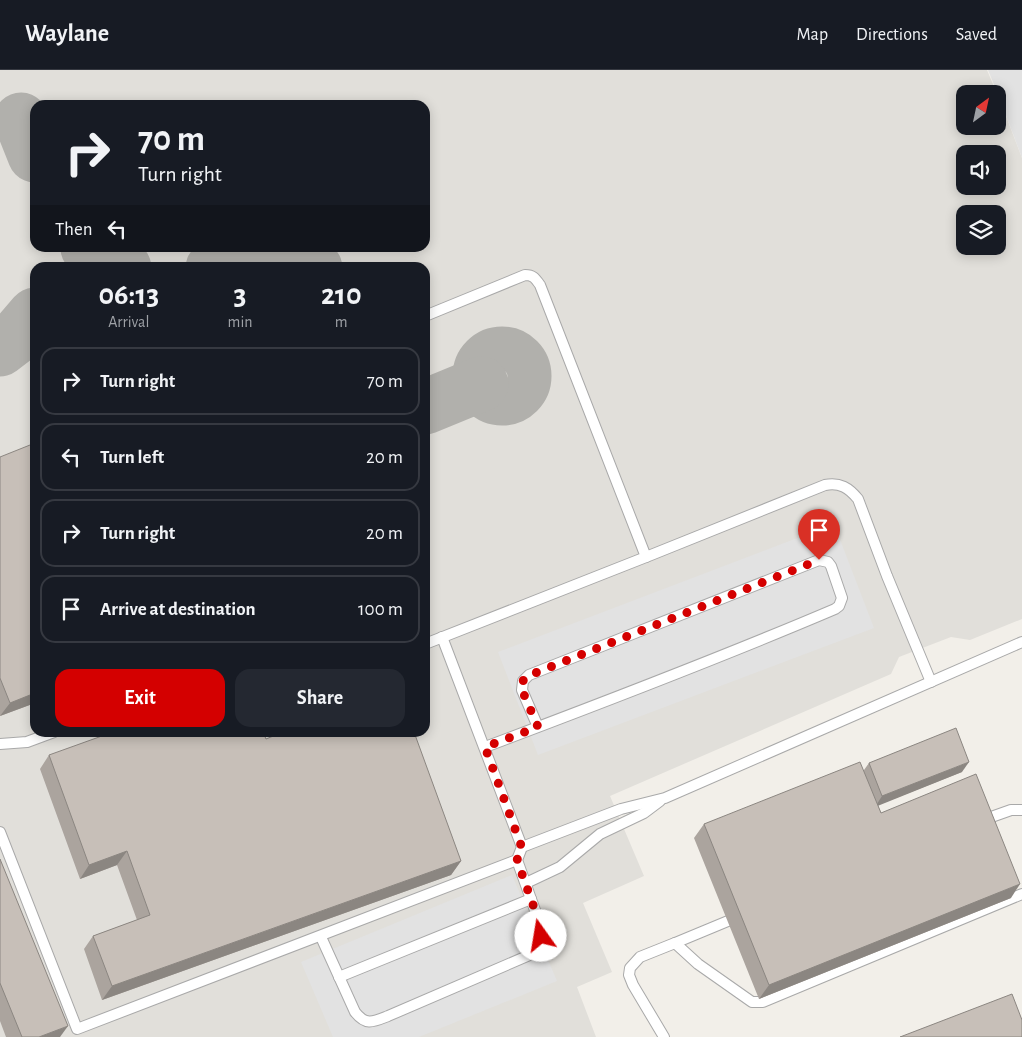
<!DOCTYPE html>
<html lang="en">
<head>
<meta charset="utf-8">
<style>
	body { margin:0; font-family:"Alegreya Sans",sans-serif; background:#242831; color:#f1f3f6; height:100vh; display:flex; flex-direction:column; font-size:19px; white-space:nowrap }
	* { box-sizing:border-box; margin:0 }
	p { font-size:16px; color:#9ea1a6 }
	.icon { flex:none; width:28px; height:28px; fill:none; stroke:currentColor; stroke-width:2; stroke-linecap:round; stroke-linejoin:round }
	.map { position:relative; flex:1; overflow:hidden }
	.side { position:absolute; left:30px; top:192px; width:400px; height:475px; display:flex; flex-direction:column; background:#171b24; border-radius:15px; box-shadow:0 2px 12px #0003 }
	.side>* { flex:none }
	.guide { position:absolute; left:30px; top:30px; width:400px; height:152px; border-radius:15px; box-shadow:0 2px 12px #0003; background:#171b24; color:#f1f3f6; overflow:hidden }
	.needle { width:32px; rotate:33deg }
	.buttons { position:absolute; left:956px; top:15px; display:grid; gap:10px }
	.buttons a { display:grid; place-items:center; width:50px; height:50px; border-radius:10px; background:#171b24; box-shadow:0 2px 12px #0003; font-size:25px }
	.pin { position:absolute; display:grid; place-items:center; width:42px; height:42px; color:#fff; margin:-51px -21px; border-radius:50% 50% 50% 0; rotate:-45deg; box-shadow:0 0 5px #0007 }
	.pin .icon { rotate:45deg }
	.me { position:absolute; width:55px; margin:-28px; rotate:347deg; stroke-linejoin:round; filter:drop-shadow(0 0 4px #0008) }
	.turn { display:flex; align-items:center; gap:18px; height:105px; padding:0 25px; font-size:22px }
	.turn .icon { width:65px; height:65px; stroke-width:2.5 }
	.turn b { display:block; font-size:35px; line-height:42px }
	.then { display:flex; align-items:center; height:48px; padding:0 25px; background:#0003; gap:10px; font-size:19px }
	.eta { display:flex; justify-content:space-evenly; align-items:center; height:85px; text-align:center }
	.eta b { font-size:30px; font-weight:600; line-height:35px }
	.action { display:flex; gap:10px; margin-top:auto; padding:10px 25px }
	.action a { flex:1; height:58px; border-radius:15px; background:#d40000; color:#fff; font-size:20px; font-weight:600; line-height:58px; text-align:center }
	.action a+a { background:#242831; color:#f1f3f6 }
	ul { padding:0; list-style:none }
	li { display:flex; align-items:center; gap:15px; height:68px; margin:0 10px 8px; padding:0 15px; border:2px solid #363941; border-radius:15px }
	li div { flex:1 }
	li b { display:block; font-size:19px }
	li em { font-style:normal }
	header { display:flex; align-items:center; gap:30px; box-sizing:border-box; height:70px; padding:0 25px; background:#171b24; border-bottom:1px solid #363941 }
	header strong { font-size:24px }
	nav { display:flex; gap:28px; margin-inline-start:auto; font-size:18px }
	.map>svg:first-child { display:block }
	.airport { fill:#e1dfda; fill-rule:evenodd }
	.parking { fill:#e2e2e2 }
	.lines { fill:none; stroke-linecap:round; stroke-linejoin:round }
	.taxiway { stroke:#b1b0ac; stroke-width:55 }
	.lane-casing { stroke:#a9a9a9; stroke-width:12 }
	.lane { stroke:#fff; stroke-width:10 }
	.wall { fill:#aba49e }
	.shaded-wall { fill:#8b8681 }
	.building { fill:#c7bfb8; stroke:#8b8681 }
	.route { stroke:#d40000; stroke-width:9; stroke-dasharray:0 16.2 }
</style>
</head>
<body>
<header>
<strong>Waylane</strong>
<nav><a>Map</a><a>Directions</a><a>Saved</a></nav>
</header>
<div class="map">
<svg width="1022" height="967" viewBox="0 0 1022 967">
	<rect width="100%" height="100%" fill="#f2efe9"/>
	<!-- airport -->
	<path class="airport" d="M 0,0 L 987,0 L 997,24 L 965,24 L 965,56 L 998,56 L 998,25 L 1022,88 L 1022,549 L 970,570 L 951,567 L 899,587 L 891,604 L 610,726 L 644,806 L 583,833 L 612,902 L 577,917 L 596,967 L 0,967 ZM 35,35 L 425,35 L 425,178 L 35,178 ZM 965,84 L 998,84 L 998,116 L 965,116 ZM 965,144 L 998,144 L 998,176 L 965,176 ZM 35,198 L 425,198 L 425,662 L 35,662 Z"/>
	<!-- parking -->
	<g class="parking">
		<polygon points="988,0 1022,0 1022,88 998,24"/>
		<polygon points="834,454 874,558 538,685 498,582"/>
		<polygon points="512,805 557,911 419,967 333,967 301,892"/>
	</g>
	<g class="lines">
		<!-- taxiway -->
		<g class="taxiway">
			<polyline points="21,50 35,85"/>
			<polyline points="88,178 103,188 124,198"/>
			<path d="M 213,198 C 244,185 288,170 315,198"/>
			<polyline points="0,279 17,266 35,245"/>
			<circle cx="502" cy="306" r="22"/>
			<polyline points="425,337 481,314"/>
		</g>
		<defs>
			<g id="lane">
				<path d="M 425,246 L 525,205 C 533,205 535,208 540,215 L 646,487 L 425,574"/>
				<path d="M 646,487 L 825,415 C 840,412 849,418 858,429 L 887,506 L 931,612"/>
				<polyline points="0,674 27,672 54,662"/>
				<path d="M 485,677 C 602,633 720,588 835,539 L 839,536 L 842,528 L 831,496 L 828,492 L 819,490 L 529,605 L 523,611 L 522,620 L 538,657"/>
				<polyline points="980,751 1011,740 1022,740"/>
				<polyline points="0,762 77,959 517,790"/>
				<polyline points="522,777 621,739 665,728 1022,572"/>
				<polyline points="526,813 560,797 600,764 644,743 660,731"/>
				<polyline points="728,851 675,873 698,894 752,932 763,932 1022,824"/>
				<path d="M 321,867 L 355,942 C 366,956 373,952 388,946 L 532,884 C 539,875 541,868 541,857 L 517,790 L 522,777 L 442,567"/>
				<polyline points="339,907 531,829"/>
				<polyline points="664,967 633,915 629,905 630,898 640,887 675,873"/>
			</g>
		</defs>
		<!-- lane casing -->
		<use href="#lane" class="lane-casing"/>
		<!-- lane -->
		<use href="#lane" class="lane"/>
	</g>
	<!-- wall -->
	<g class="wall">
		<polygon points="0,387 35,633 0,646"/>
		<polygon points="266,669 461,791 451,805 102,930 84,879 93,866 137,850 117,795 80,809 40,699 49,685"/>
		<polygon points="869,693 962,702 878,735 881,743 1011,828 759,929 694,768 704,754 864,700"/>
		<polygon points="0,789 60,967 6,967 0,951"/>
	</g>
	<!-- shaded-wall -->
	<g class="shaded-wall">
		<polygon points="35,623 35,633 0,646 10,633"/>
		<polygon points="969,692 962,702 875,737 882,726"/>
		<polygon points="127,781 117,795 80,809 89,795"/>
		<polygon points="461,791 451,805 102,930 112,916"/>
		<polygon points="1020,814 1011,828 759,929 769,915"/>
		<polygon points="68,956 60,967 39,967"/>
	</g>
	<!-- building -->
	<g class="building">
		<polygon points="35,373 35,623 10,633 0,608 0,387"/>
		<polygon points="956,658 969,692 882,726 869,693"/>
		<polygon points="113,662 263,662 266,669 283,662 414,662 461,791 112,916 93,866 150,845 127,781 89,795 49,685"/>
		<polygon points="860,692 881,743 976,704 1020,814 769,915 704,754"/>
		<polygon points="0,789 68,956 39,967 22,967 0,913"/>
		<polygon points="1012,924 1022,950 1022,967 900,967"/>
	</g>
	<g class="lines">
		<!-- route -->
		<polyline class="route" points="541,866 541,857 517,790 522,778 485,677 538,657 522,620 521,615 525,607 819,490"/>
	</g>
</svg>
<div class="buttons">
<a><svg class="needle" viewBox="-14 -14 28 28"><path d="M0-13l5 13h-10z" fill="#e53935"/><path d="M0 13l5-13h-10z" fill="#9ea1a6"/></svg></a>
<a><svg class="icon" aria-label="sound" viewBox="0 0 24 24"><path d="M4 9h4l5-4v14l-5-4H4zM17 9q2 3 0 6"/></svg></a>
<a><svg class="icon" aria-label="layers" viewBox="0 0 24 24"><path d="M12 4l9 5-9 5-9-5zM3 14l9 5 9-5"/></svg></a>
</div>
<div class="pin" style="left:819px;top:490px;background:#d93025"><svg class="icon" aria-label="arrive" viewBox="0 0 24 24"><path d="M6 21V4h12l-3 4 3 4H6"/></svg></div>
<svg class="me" style="left:541px;top:866px" viewBox="-20 -20 40 40"><circle r="19" fill="#fff"/><path d="M0-13L10 11 0 6-10 11z" fill="#d40000"/></svg>
<div class="guide">
<div class="turn"><svg class="icon" aria-label="right" viewBox="0 0 24 24"><path d="M7 20v-9h11M14 6l5 5-5 5"/></svg><div><b>70 m</b>Turn right</div></div>
<div class="then">Then<svg class="icon" aria-label="left" viewBox="0 0 24 24"><path d="M17 20v-9H6M10 6l-5 5 5 5"/></svg></div>
</div>
<section class="side">
<div class="eta">
<div><b>06:13</b><p>Arrival</p></div>
<div><b>3</b><p>min</p></div>
<div><b>210</b><p>m</p></div>
</div>
<ul>
<li><svg class="icon" aria-label="right" viewBox="0 0 24 24"><path d="M7 20v-9h11M14 6l5 5-5 5"/></svg><div><b>Turn right</b></div><em>70 m</em></li>
<li><svg class="icon" aria-label="left" viewBox="0 0 24 24"><path d="M17 20v-9H6M10 6l-5 5 5 5"/></svg><div><b>Turn left</b></div><em>20 m</em></li>
<li><svg class="icon" aria-label="right" viewBox="0 0 24 24"><path d="M7 20v-9h11M14 6l5 5-5 5"/></svg><div><b>Turn right</b></div><em>20 m</em></li>
<li><svg class="icon" aria-label="arrive" viewBox="0 0 24 24"><path d="M6 21V4h12l-3 4 3 4H6"/></svg><div><b>Arrive at destination</b></div><em>100 m</em></li>
</ul>
<div class="action"><a>Exit</a><a>Share</a></div>
</section>
</div>
</body>
</html>
